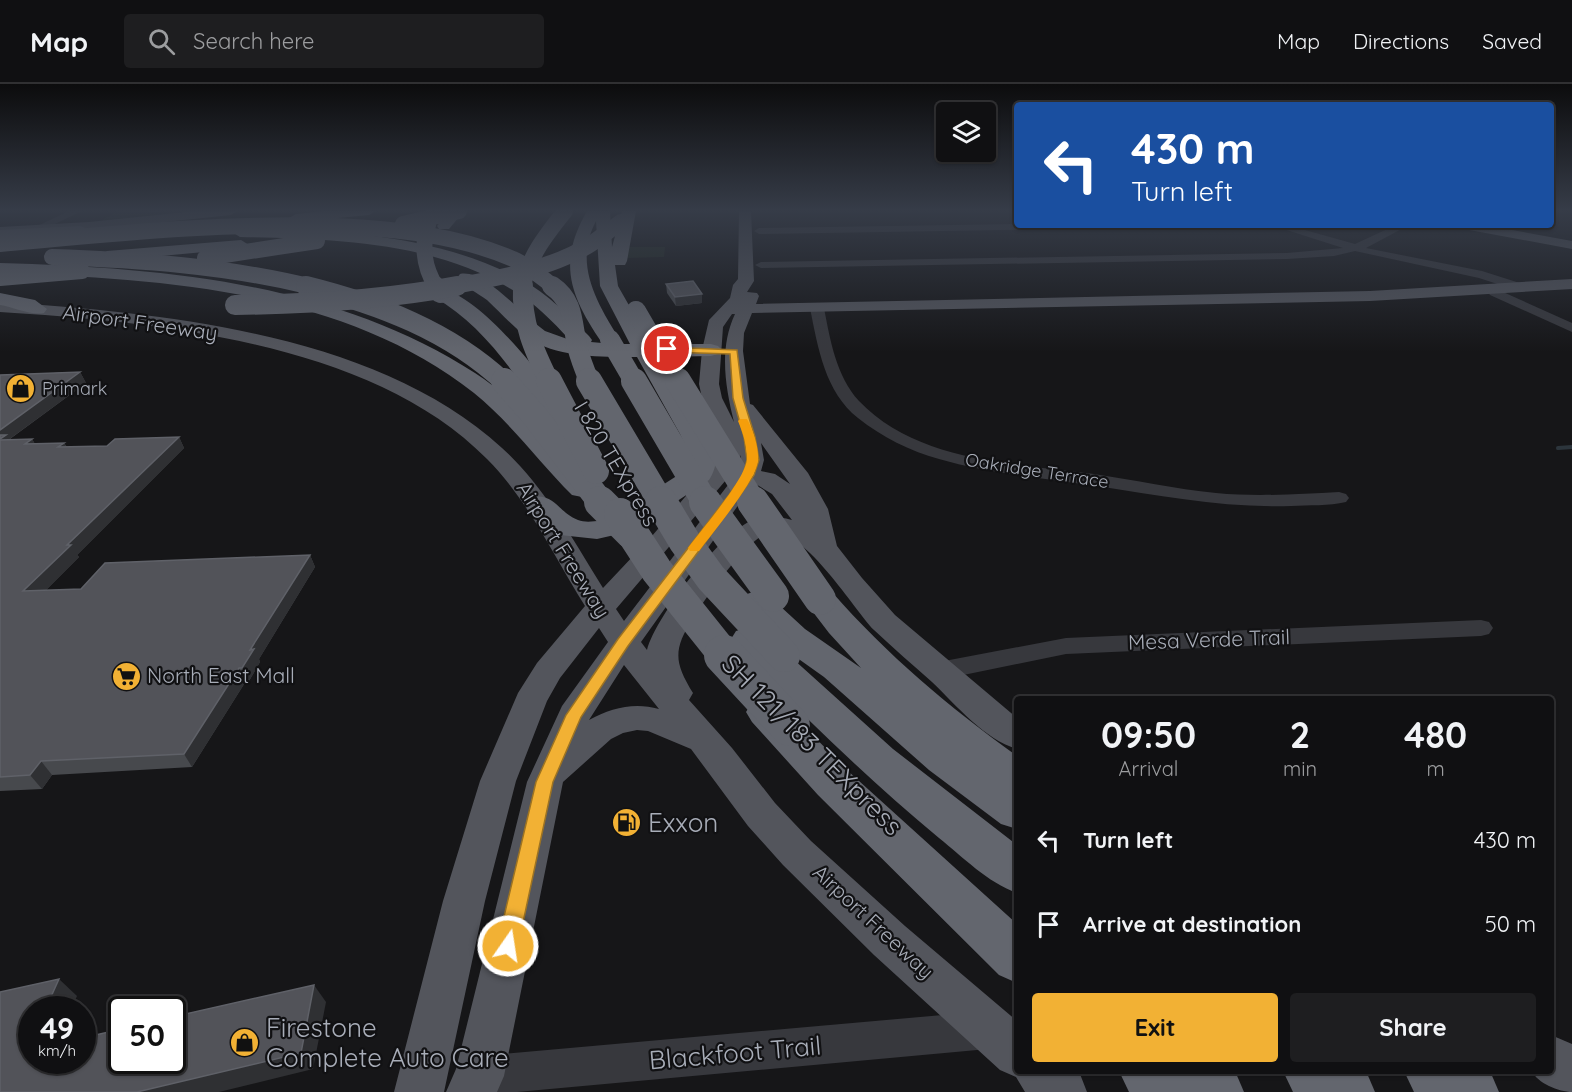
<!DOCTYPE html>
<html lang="en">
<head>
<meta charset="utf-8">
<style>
	body { margin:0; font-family:Quicksand,sans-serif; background:#1e1e20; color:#f1f3f6; height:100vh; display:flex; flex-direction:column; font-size:22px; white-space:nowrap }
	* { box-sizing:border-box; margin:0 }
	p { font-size:20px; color:#9c9d9f }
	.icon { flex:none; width:33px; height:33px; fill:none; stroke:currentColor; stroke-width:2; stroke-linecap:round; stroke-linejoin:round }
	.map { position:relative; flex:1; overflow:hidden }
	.sheet { position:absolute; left:1014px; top:612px; width:540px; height:378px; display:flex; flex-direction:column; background:#101012; border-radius:6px; box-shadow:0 2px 4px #0004,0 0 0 2px #303032 }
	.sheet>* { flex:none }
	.banner { position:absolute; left:1014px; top:18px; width:540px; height:126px; border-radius:6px; box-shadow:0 2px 4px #0004,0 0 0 2px #303032; background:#1a4fa0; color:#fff; overflow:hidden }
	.tools { position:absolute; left:936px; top:18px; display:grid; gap:12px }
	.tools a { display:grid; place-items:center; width:60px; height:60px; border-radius:6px; background:#101012; box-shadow:0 2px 4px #0004,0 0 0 2px #303032; font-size:30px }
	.speed { position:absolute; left:18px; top:912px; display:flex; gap:12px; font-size:30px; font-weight:700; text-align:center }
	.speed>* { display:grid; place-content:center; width:78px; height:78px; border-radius:50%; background:#101012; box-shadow:0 2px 4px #0004,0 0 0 2px #303032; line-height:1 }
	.speed small { font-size:15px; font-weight:400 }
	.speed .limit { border:3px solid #111; border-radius:9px; background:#fff; color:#111 }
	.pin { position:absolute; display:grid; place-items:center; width:51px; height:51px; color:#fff; margin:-26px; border:3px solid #fff; border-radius:50%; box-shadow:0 2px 6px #0007 }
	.me { position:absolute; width:66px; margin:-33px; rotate:13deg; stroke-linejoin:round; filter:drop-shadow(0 0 4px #0008) }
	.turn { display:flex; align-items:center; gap:21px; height:126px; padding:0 18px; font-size:27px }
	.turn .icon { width:78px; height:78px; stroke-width:2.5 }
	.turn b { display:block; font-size:42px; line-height:51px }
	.eta { display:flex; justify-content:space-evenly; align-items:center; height:102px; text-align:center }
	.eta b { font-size:36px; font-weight:700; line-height:42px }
	.primary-button { display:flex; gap:12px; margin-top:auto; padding:12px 18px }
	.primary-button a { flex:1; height:69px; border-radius:6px; background:#f2b134; color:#111; font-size:24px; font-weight:700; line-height:69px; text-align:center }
	.primary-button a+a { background:#1e1e20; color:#f1f3f6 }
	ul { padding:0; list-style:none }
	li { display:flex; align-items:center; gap:18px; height:84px; padding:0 18px }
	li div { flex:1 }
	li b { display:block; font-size:22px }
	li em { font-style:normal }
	header { display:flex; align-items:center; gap:36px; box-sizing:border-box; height:84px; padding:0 30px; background:#101012; border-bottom:2px solid #303032 }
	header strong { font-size:28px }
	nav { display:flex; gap:33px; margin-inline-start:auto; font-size:21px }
	.search { width:420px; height:54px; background:#1e1e20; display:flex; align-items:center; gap:15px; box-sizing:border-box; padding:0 21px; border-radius:6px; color:#9c9d9f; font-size:22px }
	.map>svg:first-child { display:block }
	.green { fill:#1e261f }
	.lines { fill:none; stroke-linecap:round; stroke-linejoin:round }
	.stream { stroke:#2c353c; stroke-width:4 }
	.minor { fill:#37383d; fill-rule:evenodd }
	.major { fill:#53555c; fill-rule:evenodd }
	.highway { fill:#63666e; fill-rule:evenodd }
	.highway-bridge-far4 { stroke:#63666e; stroke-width:16 }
	.highway-bridge-far3 { stroke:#63666e; stroke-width:20 }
	.highway-bridge-far2 { stroke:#63666e; stroke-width:26 }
	.highway-bridge-far1 { stroke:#63666e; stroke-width:32 }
	.highway-bridge { stroke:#63666e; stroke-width:40 }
	.wall { fill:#47494d }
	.shaded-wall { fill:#2f3033 }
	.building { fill:#525359; stroke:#5f6168; stroke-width:1.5 }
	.route { fill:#f2b134; stroke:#9d7322; stroke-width:1.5 }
	.slow { fill:#f59e0b }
	.labels { text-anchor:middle; stroke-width:4.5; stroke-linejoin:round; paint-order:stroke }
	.far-poi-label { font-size:18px; fill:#a8adb8; stroke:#111113; text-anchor:start }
	.far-street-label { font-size:18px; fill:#a8adb8; stroke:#111113 }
	.street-label { font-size:21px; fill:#a8adb8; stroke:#111113 }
	.poi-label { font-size:21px; fill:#a8adb8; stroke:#111113; text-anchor:start }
	.near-street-label { font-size:26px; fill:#a8adb8; stroke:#111113 }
	.near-poi-label { font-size:26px; fill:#a8adb8; stroke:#111113; text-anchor:start }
</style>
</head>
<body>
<header>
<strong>Map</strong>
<div class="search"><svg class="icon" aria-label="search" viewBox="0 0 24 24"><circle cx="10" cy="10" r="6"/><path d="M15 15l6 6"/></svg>Search here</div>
<nav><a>Map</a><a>Directions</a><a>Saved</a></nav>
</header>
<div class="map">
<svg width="1572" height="1008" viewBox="0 0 1572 1008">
	<rect width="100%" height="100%" fill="#161618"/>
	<!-- green -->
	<g class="green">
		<polygon points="119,127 150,127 148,129 150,129 199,127 96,139"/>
		<polygon points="626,163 665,163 664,173 627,174"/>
	</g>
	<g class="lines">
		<!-- stream -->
		<polyline class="stream" points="1558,364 1572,363"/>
		<!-- minor -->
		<g class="minor">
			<polygon points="69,127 82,127 40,147 31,145"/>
			<polygon points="1017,140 1135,141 1130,144 759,150 754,147 759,144"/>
			<polygon points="1271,141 1287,141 1355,160 1396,141 1409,141 1366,164 1482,187 1526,201 1528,204 1522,208 1479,194 1355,167 1334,172 1287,175 761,184 755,181 761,178 1287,169 1343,164"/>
			<polygon points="1494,204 1572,239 1572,248 1490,211 1488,208"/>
			<path d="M 817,220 L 824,224 C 830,255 836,292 859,317 C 917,378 1016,380 1094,390 C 1135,396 1175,405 1216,409 C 1257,413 1298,410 1339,408 L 1346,410 L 1349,414 L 1346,418 C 1329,422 1309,421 1291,422 C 1223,424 1163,412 1097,402 C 1044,394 991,390 939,375 C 910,367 882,353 858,334 C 825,308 818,264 810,224 Z"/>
			<polygon points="1481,536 1489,538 1493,544 1489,550 1481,552 1066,570 939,596 930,593 926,587 930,581 939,578 1066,554"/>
			<polygon points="988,927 1001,933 1007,946 1001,959 988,965 517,1008 470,1008 465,1006 459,992 465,978 479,972"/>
		</g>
		<!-- major -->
		<g class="major">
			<polygon points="196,127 237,127 231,131 89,146 0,151 0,143 89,138"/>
			<path d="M 739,127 L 751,127 L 754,197 L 747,208 L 757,209 L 759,212 L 756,220 L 1370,207 L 1572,195 L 1572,205 L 1370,217 L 752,229 L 744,249 L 743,267 L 750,320 L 753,321 L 808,389 L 828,425 L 837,462 L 862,494 L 895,531 L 1017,634 L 1017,665 C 984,655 957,622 932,598 C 913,581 893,564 874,546 C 853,524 805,445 771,448 C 750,450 704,516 693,534 C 673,566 674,578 693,609 L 689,616 L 732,664 L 775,719 L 811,757 L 905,842 L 1017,937 L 1017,987 L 1076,987 L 1080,990 L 1087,1008 L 1025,1008 L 1016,993 L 1000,986 L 874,871 L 783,781 L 748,742 L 691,665 L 648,647 L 637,646 L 623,649 L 611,655 L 563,698 L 504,992 L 497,1008 L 446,1008 L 456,985 L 527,698 L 562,622 L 608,558 L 599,544 L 560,594 L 547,617 L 516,697 L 485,817 L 444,1008 L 394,1008 L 443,817 L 480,697 L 518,609 L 537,579 L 585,522 C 554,473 529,417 487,375 C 372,258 156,238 0,228 L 0,218 C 163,229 377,249 502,364 C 544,402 573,456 603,504 L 652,452 L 718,374 L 720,354 L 702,314 L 699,300 L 702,266 L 709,236 L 730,214 L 733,201 L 738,195 ZM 732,230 L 735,230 C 719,264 725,302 734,338 L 722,314 L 719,300 L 723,243 ZM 761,359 L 790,400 L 775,390 L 761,387 L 764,376 ZM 741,371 L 739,383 L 735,383 ZM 726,396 L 731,397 L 624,537 L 616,525 ZM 754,399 L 772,410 L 792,436 C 779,433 767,430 755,435 C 721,447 656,532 647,566 L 641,558 ZM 624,581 L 659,625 C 634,618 611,624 589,636 Z"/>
			<polygon points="1458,141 1485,141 1572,157 1572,165 1464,145"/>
			<path d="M 1551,951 L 1572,960 L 1572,1008 C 1559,1008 1537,999 1532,987 L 1551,987 Z"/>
		</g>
		<!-- highway -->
		<g class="highway">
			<polygon points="324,127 376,127 369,131 296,138 289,134 296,130"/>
			<polygon points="449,127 464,127 449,145 439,145 437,142"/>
			<path d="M 587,127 L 610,127 L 612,163 L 622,127 L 636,127 L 627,177 L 625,181 L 615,181 L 618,202 L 651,260 L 711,260 L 718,262 L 722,266 L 718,270 L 711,272 L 658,273 C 669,291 716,358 716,374 C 716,382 713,390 709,396 L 632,447 L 597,455 L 560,451 L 528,426 L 524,420 L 528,414 C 555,407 557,428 578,436 C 588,440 602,436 611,434 L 686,386 L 690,372 L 680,350 L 637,273 C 602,273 558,274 528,254 C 513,243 501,229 487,216 C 478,209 464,203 457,194 L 460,190 C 483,185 518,226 536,240 L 545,247 L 570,256 C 552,237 534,218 511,205 C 432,157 330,155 240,153 L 232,148 L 240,143 C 335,146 437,150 522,196 C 548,210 569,232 589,252 L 592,256 L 591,258 L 602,259 C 570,212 557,179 587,127 ZM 596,137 L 600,202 L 630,260 L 617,260 L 620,256 C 597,219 573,180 596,137 Z"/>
			<polygon points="80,142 85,144 88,147 85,150 0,156 0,146"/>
			<polygon points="241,156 249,161 247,164 107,177 99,172 107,167"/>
			<path d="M 0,179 C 164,184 334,198 475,289 C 505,308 528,334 552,359 C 566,374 584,388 596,405 L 592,411 L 582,413 L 572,411 C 539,378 511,339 474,309 C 342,205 161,195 0,189 Z"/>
			<path d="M 440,204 C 487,215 555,307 580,348 L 576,353 L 567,356 L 558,353 C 522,302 490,245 434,213 L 431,209 L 434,205 Z"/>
			<path d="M 0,209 L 35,216 L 47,225 L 44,229 C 32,232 13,223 0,221 Z"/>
			<path d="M 820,505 L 832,508 C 887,571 949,623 1017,672 L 1017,745 L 1001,740 L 929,686 L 824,593 L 779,561 L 739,518 L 744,511 L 756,507 L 768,511 L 805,545 L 861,584 L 829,549 L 803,515 L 808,508 Z"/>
			<path d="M 749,543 L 762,547 L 893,665 L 1017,761 L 1017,809 C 987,798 964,774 939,754 C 868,695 801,630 736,563 L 731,555 L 736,547 Z"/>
			<polygon points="766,614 780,618 848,687 1017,840 1017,899 999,891 818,711 752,638 746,628 752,618"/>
			<polygon points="1119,987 1235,987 1244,1008 1129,1008"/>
			<polygon points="1283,987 1366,987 1375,1008 1293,1008"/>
			<polygon points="1404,987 1490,987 1499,1008 1414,1008"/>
		</g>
		<!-- highway-bridge-far4 -->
		<g class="highway-bridge-far4">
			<polyline points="403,140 459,127"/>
			<path d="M 428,141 C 421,164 424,183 436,203"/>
			<path d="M 0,160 C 112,150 223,138 336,142 C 395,145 458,151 513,175 C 528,181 542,194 554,203"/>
			<path d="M 52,173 C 139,176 227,182 312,203"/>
			<polyline points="205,174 317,157"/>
			<polyline points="0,194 82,187"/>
			<path d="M 449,203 C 494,195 552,185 591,160 C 601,153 611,145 621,138"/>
			<path d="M 523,203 C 528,173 546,151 565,127"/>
		</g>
		<!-- highway-bridge-far3 -->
		<g class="highway-bridge-far3">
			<path d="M 306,202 C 378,220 450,247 505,299"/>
			<polyline points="435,202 440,209"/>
			<path d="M 523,202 C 521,238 534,267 550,299"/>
			<path d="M 552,202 C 574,217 572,238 577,262 C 580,275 585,287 590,299"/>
			<path d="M 235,221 C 309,220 384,216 457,202"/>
			<polyline points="636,227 678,299"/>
			<polyline points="610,256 635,299"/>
		</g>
		<!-- highway-bridge-far2 -->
		<g class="highway-bridge-far2">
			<polyline points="504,297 534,331 602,420"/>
			<polyline points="549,297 596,387"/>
			<polyline points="589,297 662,420"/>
			<polyline points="634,297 706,420"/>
			<polyline points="678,297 754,420"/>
		</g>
		<!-- highway-bridge-far1 -->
		<g class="highway-bridge-far1">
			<polyline points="600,418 631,449"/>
			<polyline points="661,418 685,458 711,494 784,572"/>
			<polyline points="705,418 773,512"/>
			<polyline points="753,418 820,515"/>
			<polyline points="620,430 657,487 725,572"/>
		</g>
		<!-- highway-bridge -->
		<polyline class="highway-bridge" points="724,571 790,642"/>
	</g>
	<!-- wall -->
	<g class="wall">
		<polygon points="666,200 702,210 702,219 676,222 667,209"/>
		<polygon points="80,288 86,299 10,355 32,355 35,360 64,359 67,363 107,362 179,353 184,364 77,471 79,473 46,506 81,505 310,471 315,483 259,575 260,578 249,597 246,597 192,683 52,691 42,705 0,707 0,291"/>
	</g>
	<!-- shaded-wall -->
	<g class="shaded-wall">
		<polygon points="148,127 161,127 148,129"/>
		<polygon points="702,210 702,219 676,222 675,213"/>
		<polygon points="80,288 86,299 0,362 0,346"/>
		<polygon points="179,353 184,364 77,471 79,473 32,520 23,507 67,461"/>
		<polygon points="32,355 38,366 25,360"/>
		<polygon points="64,359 71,370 58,363"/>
		<polygon points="310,471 315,483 259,575 260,578 249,597 242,584 250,566"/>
		<polygon points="239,584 246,597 192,683 184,670"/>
		<polygon points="41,677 52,691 42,705 30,691"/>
		<polygon points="59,895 77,912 71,926 45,926"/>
		<polygon points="314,901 326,918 313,985 219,1008 137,1008"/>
		<polygon points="32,956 32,971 27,967"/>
	</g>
	<!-- building -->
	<g class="building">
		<polygon points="693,197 702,210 675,213 666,200"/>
		<polygon points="80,288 0,346 0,291"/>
		<polygon points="0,351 6,351 0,355"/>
		<polygon points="179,353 67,461 71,461 23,507 81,505 105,479 310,471 250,566 254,565 242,584 239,584 184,670 41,677 30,691 0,693 0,356 32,355 25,360 64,359 58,363 107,362 115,355"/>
		<polygon points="59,895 45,926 32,926 32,956 27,967 32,966 32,976 82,976 82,954 122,945 122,976 172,976 172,933 314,901 301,969 137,1008 0,1008 0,908"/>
	</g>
	<!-- sky -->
	<linearGradient id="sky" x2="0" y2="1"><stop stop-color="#0c0c0d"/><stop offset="0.47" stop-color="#363c48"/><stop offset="1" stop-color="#363c48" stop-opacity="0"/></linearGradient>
	<rect width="1572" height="268" fill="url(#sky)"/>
	<!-- route -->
	<polygon class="route" points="664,263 737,266 743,314 755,353 759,376 754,391 739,413 628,562 581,633 553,698 518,862 515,869 508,872 500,869 497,862 536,698 566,631 618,555 729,411 743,391 747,376 744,353 733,314 730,270 667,268 662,265"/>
	<!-- slow -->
	<path class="slow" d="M 740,335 L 747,335 C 753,346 759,363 758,376 C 757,396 713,448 699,467 L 690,467 L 688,464 C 701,446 747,394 747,374 C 747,362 743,349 738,337 Z"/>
	<!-- icons -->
	<defs>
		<symbol id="shop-disc" viewBox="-11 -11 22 22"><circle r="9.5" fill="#f2b134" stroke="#111113"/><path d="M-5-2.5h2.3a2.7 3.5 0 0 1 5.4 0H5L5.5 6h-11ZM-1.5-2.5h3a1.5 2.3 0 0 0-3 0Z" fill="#111"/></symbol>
		<symbol id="supermarket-disc" viewBox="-11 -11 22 22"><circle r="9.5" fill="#f2b134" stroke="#111113"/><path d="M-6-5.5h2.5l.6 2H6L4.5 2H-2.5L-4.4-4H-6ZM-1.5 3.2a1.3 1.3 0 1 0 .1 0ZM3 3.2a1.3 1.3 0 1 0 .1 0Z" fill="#111"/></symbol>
		<symbol id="fuel-disc" viewBox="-11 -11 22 22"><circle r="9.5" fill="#f2b134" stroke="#111113"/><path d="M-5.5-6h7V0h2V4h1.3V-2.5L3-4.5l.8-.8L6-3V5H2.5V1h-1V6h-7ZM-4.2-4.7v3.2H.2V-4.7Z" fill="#111"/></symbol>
	</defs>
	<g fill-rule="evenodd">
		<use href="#shop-disc" x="4" y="288" width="33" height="33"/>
		<use href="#supermarket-disc" x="110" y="576" width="33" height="33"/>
		<use href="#fuel-disc" x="610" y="722" width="33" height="33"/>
		<use href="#shop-disc" x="228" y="942" width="33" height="33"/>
	</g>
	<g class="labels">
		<!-- far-poi labels -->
		<g class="far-poi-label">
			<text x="42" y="311">Primark</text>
		</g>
		<!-- far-street labels -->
		<g class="far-street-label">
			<text transform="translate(1037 387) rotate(9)" y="6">Oakridge Terrace</text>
		</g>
		<!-- street labels -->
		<g class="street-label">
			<text transform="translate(140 239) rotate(8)" y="7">Airport Freeway</text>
			<text transform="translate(616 380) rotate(59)" y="7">I 820 TEXpress</text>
			<text transform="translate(563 466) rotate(58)" y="7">Airport Freeway</text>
			<text transform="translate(1209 556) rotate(-2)" y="7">Mesa Verde Trail</text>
			<text transform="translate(873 838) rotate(43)" y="7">Airport Freeway</text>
		</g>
		<!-- poi labels -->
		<g class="poi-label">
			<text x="147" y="599">North East Mall</text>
		</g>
		<!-- near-street labels -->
		<g class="near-street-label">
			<text transform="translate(812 661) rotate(45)" y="9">SH 121/183 TEXpress</text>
			<text transform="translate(735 969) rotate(-5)" y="9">Blackfoot Trail</text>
		</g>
		<!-- near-poi labels -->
		<g class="near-poi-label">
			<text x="648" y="748">Exxon</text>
			<text x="266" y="953">Firestone<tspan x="266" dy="30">Complete Auto Care</tspan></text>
		</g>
	</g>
</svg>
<div class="tools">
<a><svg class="icon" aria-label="layers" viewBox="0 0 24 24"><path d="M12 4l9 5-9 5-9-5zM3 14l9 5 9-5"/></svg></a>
</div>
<div class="speed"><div>49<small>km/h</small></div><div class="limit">50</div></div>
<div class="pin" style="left:667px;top:265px;background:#d93025"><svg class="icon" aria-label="arrive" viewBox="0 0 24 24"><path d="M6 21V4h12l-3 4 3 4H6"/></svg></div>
<svg class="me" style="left:508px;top:862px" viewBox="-20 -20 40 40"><circle r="17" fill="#f2b134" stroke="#fff" stroke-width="3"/><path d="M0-11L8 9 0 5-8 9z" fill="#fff"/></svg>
<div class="banner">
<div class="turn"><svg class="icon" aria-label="left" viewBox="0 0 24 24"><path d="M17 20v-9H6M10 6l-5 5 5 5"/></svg><div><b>430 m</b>Turn left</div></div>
</div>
<section class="sheet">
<div class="eta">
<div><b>09:50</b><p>Arrival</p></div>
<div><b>2</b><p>min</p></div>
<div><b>480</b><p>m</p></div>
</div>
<ul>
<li><svg class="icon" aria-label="left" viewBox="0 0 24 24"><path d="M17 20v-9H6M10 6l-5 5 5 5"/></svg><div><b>Turn left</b></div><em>430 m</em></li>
<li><svg class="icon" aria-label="arrive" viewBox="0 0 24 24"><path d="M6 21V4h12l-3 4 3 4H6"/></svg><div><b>Arrive at destination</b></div><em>50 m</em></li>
</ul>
<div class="primary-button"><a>Exit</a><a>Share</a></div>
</section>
</div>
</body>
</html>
